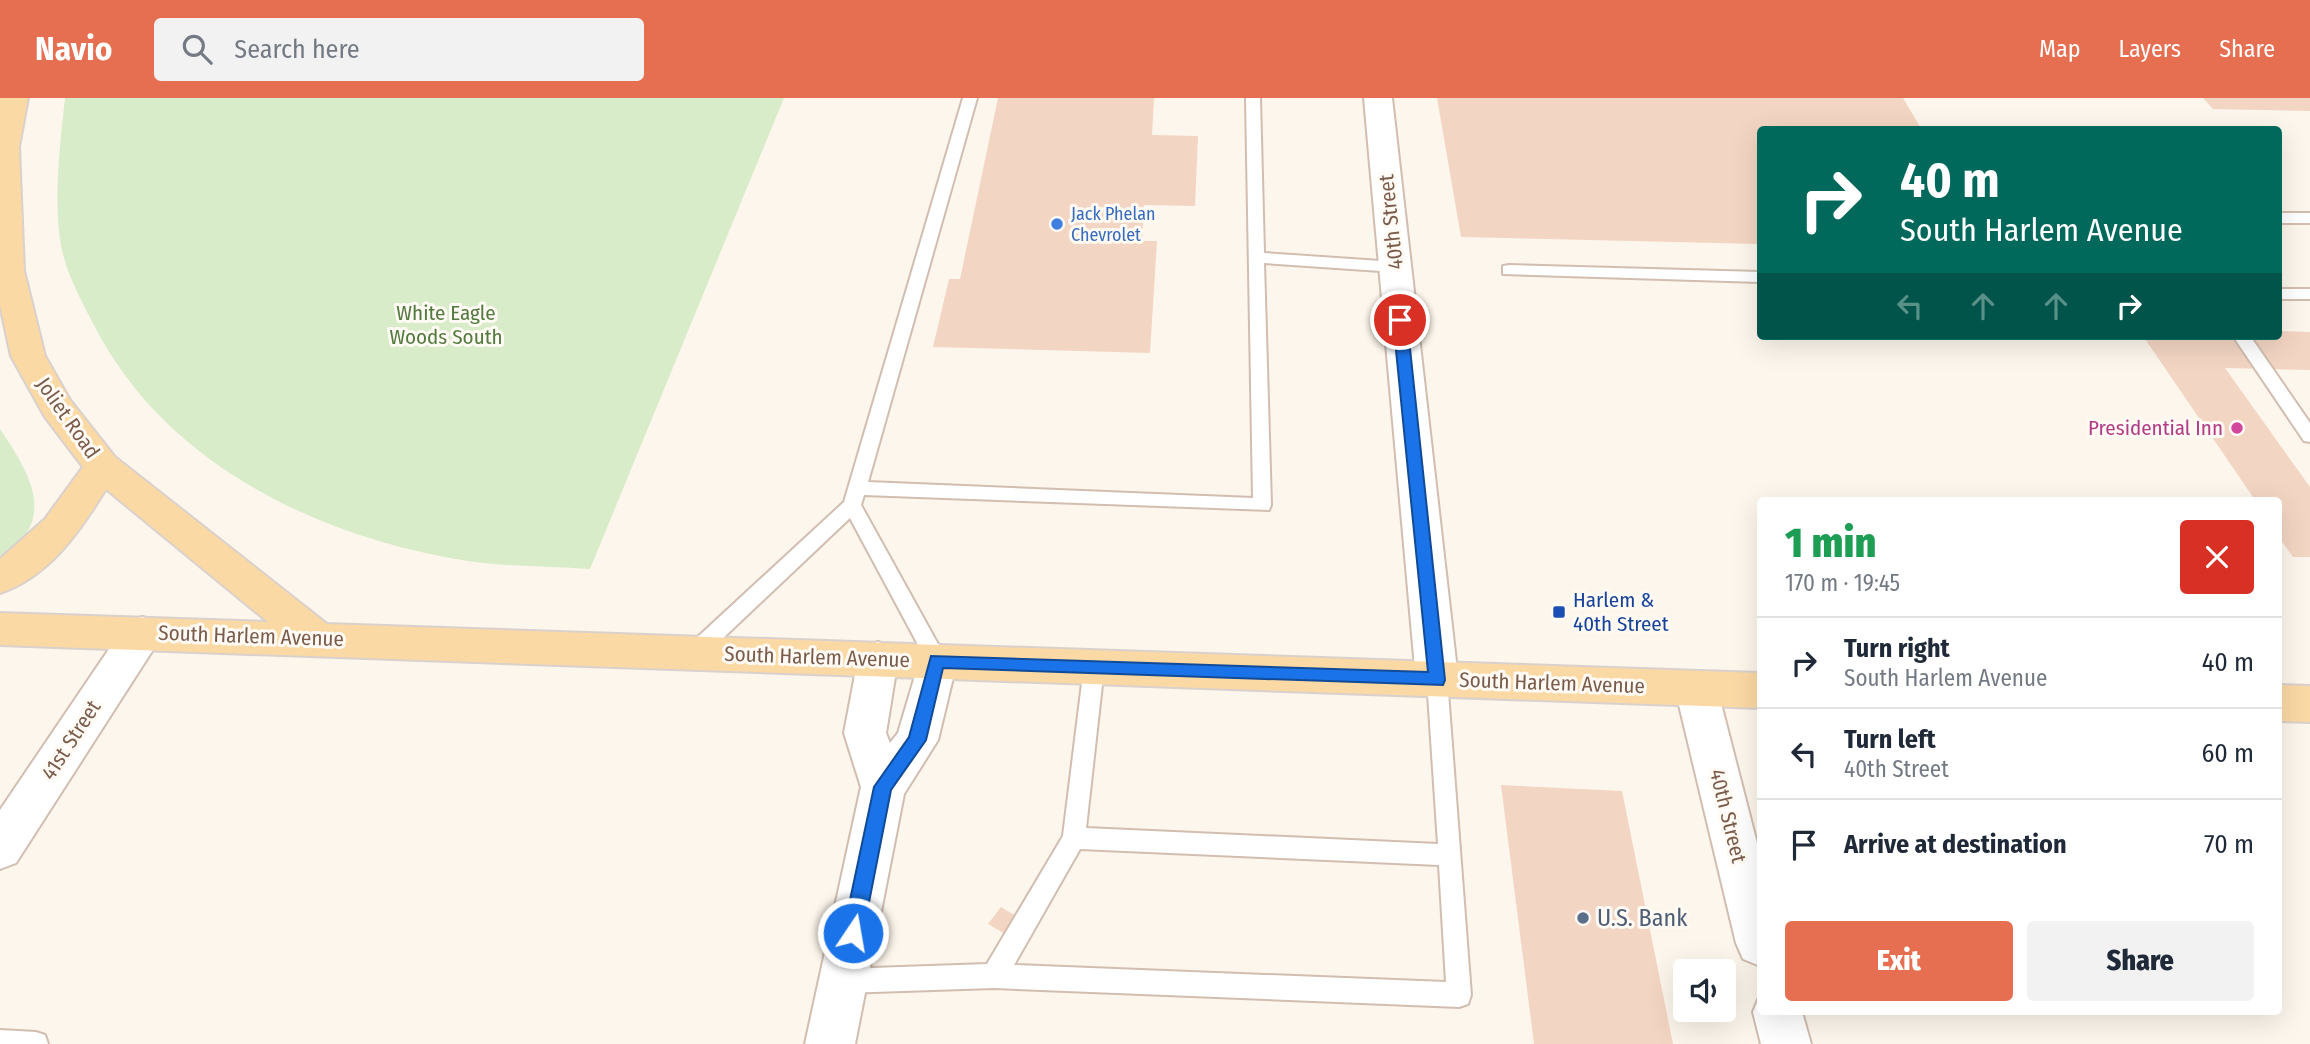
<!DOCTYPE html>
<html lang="en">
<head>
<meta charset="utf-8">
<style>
	body { margin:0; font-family:"Fira Sans Condensed",sans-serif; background:#f2f2f3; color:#1f2937; height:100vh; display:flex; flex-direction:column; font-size:26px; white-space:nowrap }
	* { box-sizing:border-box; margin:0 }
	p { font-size:23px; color:#747a83 }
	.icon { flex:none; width:38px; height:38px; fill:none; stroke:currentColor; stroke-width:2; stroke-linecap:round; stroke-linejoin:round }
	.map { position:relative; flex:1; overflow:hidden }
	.sheet { position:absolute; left:1757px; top:399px; width:525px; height:518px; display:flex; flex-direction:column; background:#fff; border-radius:7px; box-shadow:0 7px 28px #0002 }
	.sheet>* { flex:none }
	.top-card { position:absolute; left:1757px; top:28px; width:525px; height:214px; border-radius:7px; box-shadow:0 7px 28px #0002; background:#00695c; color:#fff; overflow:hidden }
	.fabs { position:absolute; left:1673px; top:861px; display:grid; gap:14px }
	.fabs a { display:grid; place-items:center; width:63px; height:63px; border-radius:7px; background:#fff; box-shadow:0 7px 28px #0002; font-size:35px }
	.pin { position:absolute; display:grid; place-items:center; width:60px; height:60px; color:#fff; margin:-30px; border:4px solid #fff; border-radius:50%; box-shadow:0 2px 7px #0007 }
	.me { position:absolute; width:77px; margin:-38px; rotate:12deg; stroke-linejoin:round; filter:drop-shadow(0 0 5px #0008) }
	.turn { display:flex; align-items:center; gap:24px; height:147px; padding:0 28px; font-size:32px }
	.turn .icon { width:91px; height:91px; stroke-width:2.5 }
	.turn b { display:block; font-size:49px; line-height:60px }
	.lanes { display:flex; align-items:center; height:66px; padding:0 28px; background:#0003; justify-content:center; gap:35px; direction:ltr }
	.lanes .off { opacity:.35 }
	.round { display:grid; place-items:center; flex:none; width:74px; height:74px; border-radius:7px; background:#f2f2f3 }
	.summary { display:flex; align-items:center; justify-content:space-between; height:119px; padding:0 28px }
	h1 { font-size:42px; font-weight:800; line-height:52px; color:#1e9e55 }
	.action { display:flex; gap:14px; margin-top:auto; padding:14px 28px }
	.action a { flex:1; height:80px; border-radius:7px; background:#e76f51; color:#fff; font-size:28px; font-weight:800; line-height:80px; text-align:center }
	.action a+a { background:#f2f2f3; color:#1f2937 }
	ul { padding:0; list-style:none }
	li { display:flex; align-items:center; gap:21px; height:91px; padding:0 28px; border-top:2px solid #e0e1e3 }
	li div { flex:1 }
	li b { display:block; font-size:26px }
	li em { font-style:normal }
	header { display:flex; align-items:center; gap:42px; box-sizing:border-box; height:98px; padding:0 35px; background:#e76f51; color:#fff }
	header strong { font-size:33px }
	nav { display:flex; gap:38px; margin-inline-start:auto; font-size:24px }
	.search { width:490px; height:63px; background:#f2f2f3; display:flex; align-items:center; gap:18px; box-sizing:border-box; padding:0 24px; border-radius:7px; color:#747a83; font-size:26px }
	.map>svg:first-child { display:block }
	.green { fill:#d8ecc9 }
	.building { fill:#f3d5c3 }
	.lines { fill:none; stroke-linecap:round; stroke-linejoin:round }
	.lane-casing { stroke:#d1beb0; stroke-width:4 }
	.street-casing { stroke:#d1beb0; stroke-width:4 }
	.primary-casing { stroke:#dad1cd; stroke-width:4 }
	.lane { fill:#fff; fill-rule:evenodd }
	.street { fill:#fff; fill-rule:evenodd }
	.primary { fill:#fbd9a5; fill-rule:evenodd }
	.route { fill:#1a73e8; stroke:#114b97; stroke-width:2 }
	.shop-dot { fill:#3f7fe0; stroke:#fffaf3; stroke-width:2.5 }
	.hotel-dot { fill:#d1479c; stroke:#fffaf3; stroke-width:2.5 }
	.transit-dot { fill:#1a4fb4; stroke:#fffaf3; stroke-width:2.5 }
	.service-dot { fill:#5c6f8a; stroke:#fffaf3; stroke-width:2.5 }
	.labels { text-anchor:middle; stroke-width:6; stroke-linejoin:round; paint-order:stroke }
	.far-shop-label { font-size:18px; fill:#366cbe; stroke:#fffaf3; text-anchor:start }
	.street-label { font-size:21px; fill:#7a5c4d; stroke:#fffaf3 }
	.park-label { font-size:21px; fill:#537a41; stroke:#fffaf3 }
	.hotel-label { font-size:21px; fill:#b23c85; stroke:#fffaf3; text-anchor:end }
	.transit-label { font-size:21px; fill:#164399; stroke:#fffaf3; text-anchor:start }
	.near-service-label { font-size:24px; fill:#4e5e75; stroke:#fffaf3; text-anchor:start }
</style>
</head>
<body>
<header>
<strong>Navio</strong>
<div class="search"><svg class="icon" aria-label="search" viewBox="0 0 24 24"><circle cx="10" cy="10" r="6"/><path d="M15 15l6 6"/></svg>Search here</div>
<nav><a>Map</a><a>Layers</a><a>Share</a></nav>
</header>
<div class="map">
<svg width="2310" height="946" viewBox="0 0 2310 946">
	<rect width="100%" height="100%" fill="#fdf6ec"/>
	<!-- green -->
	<g class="green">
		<path d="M 65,0 L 784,0 L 590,471 C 550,468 508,469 468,463 C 325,441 174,371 101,240 C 85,210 65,176 60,142 C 54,95 60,47 65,0 Z"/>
		<path d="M 0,331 C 29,374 60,424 0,458 Z"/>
	</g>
	<!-- building -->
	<g class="building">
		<polygon points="998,0 1154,0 1152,37 1198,38 1195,108 1144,107 1142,143 1157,143 1150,255 933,249 949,181 960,181"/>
		<polygon points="1437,0 1903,0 1922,32 1760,32 1760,146 1461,139"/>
		<polygon points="2203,0 2310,0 2310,13 2213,11"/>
		<polygon points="2278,233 2310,234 2310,272 2225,270 2310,389 2310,459 2293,459 2278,438 2278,402 2255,402 2143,238 2278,238"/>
		<polygon points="1501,687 1622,693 1673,946 1534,946"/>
		<polygon points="1001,809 1031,827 1019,844 988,826"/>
	</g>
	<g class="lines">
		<defs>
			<g id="lane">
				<polygon points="963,0 977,0 868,384 1253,400 1246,0 1260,0 1264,155 1395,164 1403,169 1395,174 1264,165 1271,407 1269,412 864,397 861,407 944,557 947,563 944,569 937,571 930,569 850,420 702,560 695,562 688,560 685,554 688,548 844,404"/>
				<rect x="2278" y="115" width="32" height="10"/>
				<polygon points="1509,167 1760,174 1760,184 1503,176 1503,168"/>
				<rect x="2278" y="191" width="32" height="10"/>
				<polygon points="2233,238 2250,238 2310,325 2310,344 2304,343"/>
				<path d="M 1094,560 L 1101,563 L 1104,569 L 1086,730 L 1438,746 L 1427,581 L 1430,575 L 1437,572 L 1444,575 L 1447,581 L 1471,897 L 1468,906 L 1459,909 L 994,890 L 843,895 L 834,891 L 831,883 L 834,875 L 843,871 L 987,866 L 1063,738 L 1084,569 L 1087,563 ZM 1080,751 L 1439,767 L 1446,884 L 1014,867 Z"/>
				<polygon points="0,932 36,934 45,937 48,946 0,946"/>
			</g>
			<g id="street">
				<polygon points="1364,0 1392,0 1458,581 1452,593 1437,598 1422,593 1416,581"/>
				<polygon points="142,519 156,523 162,535 156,547 16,765 0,771 0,712 128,523"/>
				<polygon points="878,544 892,549 898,561 886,635 890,645 898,635 923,551 937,546 951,551 957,563 938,642 904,696 855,946 805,946 861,689 844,635 858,561 864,549"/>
				<polygon points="1696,573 1711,578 1717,590 1760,757 1760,868 1743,861 1736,845 1675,590 1681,578"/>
				<polygon points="1760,897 1760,914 1802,914 1811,946 1761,946 1753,914"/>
			</g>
			<g id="primary">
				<path d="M 0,0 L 28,0 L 19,49 L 24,173 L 45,258 L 70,302 L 115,359 L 327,526 L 1760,575 L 1760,610 L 0,547 L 0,515 L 268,524 L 106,391 C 80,433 49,479 0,495 L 0,461 L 45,421 L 83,369 L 45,319 L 11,258 L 0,207 Z"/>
				<polygon points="2278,587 2310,588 2310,624 2278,623"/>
			</g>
		</defs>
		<!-- lane casing -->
		<use href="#lane" class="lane-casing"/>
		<!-- street casing -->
		<use href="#street" class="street-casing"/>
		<!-- primary casing -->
		<use href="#primary" class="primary-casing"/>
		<!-- lane -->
		<use href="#lane" class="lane"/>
		<!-- street -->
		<use href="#street" class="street"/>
		<!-- primary -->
		<use href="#primary" class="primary"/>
	</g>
	<!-- route -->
	<polygon class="route" points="1400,217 1407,222 1445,582 1443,587 943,570 926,642 891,692 863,835 860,841 853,844 846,841 843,835 874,689 909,639 931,558 1428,574 1393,222"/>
	<!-- markers -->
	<circle class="shop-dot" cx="1057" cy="126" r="7"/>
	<circle class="hotel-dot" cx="2237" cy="330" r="7"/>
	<rect class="transit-dot" x="1552" y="507" width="14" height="14" rx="3.5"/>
	<circle class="service-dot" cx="1583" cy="820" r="7"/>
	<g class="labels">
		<!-- far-shop labels -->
		<g class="far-shop-label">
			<text x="1071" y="122">Jack Phelan<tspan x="1071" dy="21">Chevrolet</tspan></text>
		</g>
		<!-- street labels -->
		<g class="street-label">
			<text transform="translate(1391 124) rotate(-96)" y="7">40th Street</text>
			<text transform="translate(68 320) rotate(55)" y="7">Joliet Road</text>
			<text transform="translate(251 538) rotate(2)" y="7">South Harlem Avenue</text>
			<text transform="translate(817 559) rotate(2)" y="7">South Harlem Avenue</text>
			<text transform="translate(1552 585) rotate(2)" y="7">South Harlem Avenue</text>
			<text transform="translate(71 642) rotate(-57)" y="7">41st Street</text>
			<text transform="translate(1728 718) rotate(76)" y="7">40th Street</text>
		</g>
		<!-- park labels -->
		<g class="park-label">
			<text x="446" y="222">White Eagle<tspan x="446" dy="24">Woods South</tspan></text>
		</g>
		<!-- hotel labels -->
		<g class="hotel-label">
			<text x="2223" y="337">Presidential Inn</text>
		</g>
		<!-- transit labels -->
		<g class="transit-label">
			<text x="1573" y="509">Harlem &amp;<tspan x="1573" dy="24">40th Street</tspan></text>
		</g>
		<!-- near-service labels -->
		<g class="near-service-label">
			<text x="1597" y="828">U.S. Bank</text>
		</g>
	</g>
</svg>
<div class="fabs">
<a><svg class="icon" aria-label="sound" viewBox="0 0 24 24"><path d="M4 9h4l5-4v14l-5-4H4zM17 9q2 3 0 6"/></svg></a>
</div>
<div class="pin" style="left:1400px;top:222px;background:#d93025"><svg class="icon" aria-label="arrive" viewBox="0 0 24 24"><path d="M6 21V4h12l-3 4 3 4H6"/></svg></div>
<svg class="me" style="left:853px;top:835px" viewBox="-20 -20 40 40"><circle r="17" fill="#1a73e8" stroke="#fff" stroke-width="3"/><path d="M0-11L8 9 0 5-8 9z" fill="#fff"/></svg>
<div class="top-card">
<div class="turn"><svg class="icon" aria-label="right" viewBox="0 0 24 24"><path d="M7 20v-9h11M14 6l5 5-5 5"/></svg><div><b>40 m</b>South Harlem Avenue</div></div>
<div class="lanes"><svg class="icon off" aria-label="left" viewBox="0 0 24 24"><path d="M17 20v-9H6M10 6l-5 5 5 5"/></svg><svg class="icon off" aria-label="ahead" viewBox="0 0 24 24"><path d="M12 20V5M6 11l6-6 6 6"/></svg><svg class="icon off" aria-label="ahead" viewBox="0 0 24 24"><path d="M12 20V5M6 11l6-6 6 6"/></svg><svg class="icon" aria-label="right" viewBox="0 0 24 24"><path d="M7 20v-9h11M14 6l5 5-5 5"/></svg></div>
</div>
<section class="sheet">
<div class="summary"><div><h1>1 min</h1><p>170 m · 19:45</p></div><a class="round" style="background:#d93025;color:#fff"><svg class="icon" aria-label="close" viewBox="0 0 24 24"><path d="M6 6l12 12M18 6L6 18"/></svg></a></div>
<ul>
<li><svg class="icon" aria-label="right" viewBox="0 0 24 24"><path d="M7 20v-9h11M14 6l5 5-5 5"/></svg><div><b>Turn right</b><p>South Harlem Avenue</p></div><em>40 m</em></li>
<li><svg class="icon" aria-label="left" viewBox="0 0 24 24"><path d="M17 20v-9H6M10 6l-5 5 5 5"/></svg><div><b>Turn left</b><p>40th Street</p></div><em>60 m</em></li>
<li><svg class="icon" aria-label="arrive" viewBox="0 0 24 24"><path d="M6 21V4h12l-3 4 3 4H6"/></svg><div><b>Arrive at destination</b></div><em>70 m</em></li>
</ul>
<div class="action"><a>Exit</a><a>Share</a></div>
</section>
</div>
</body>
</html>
